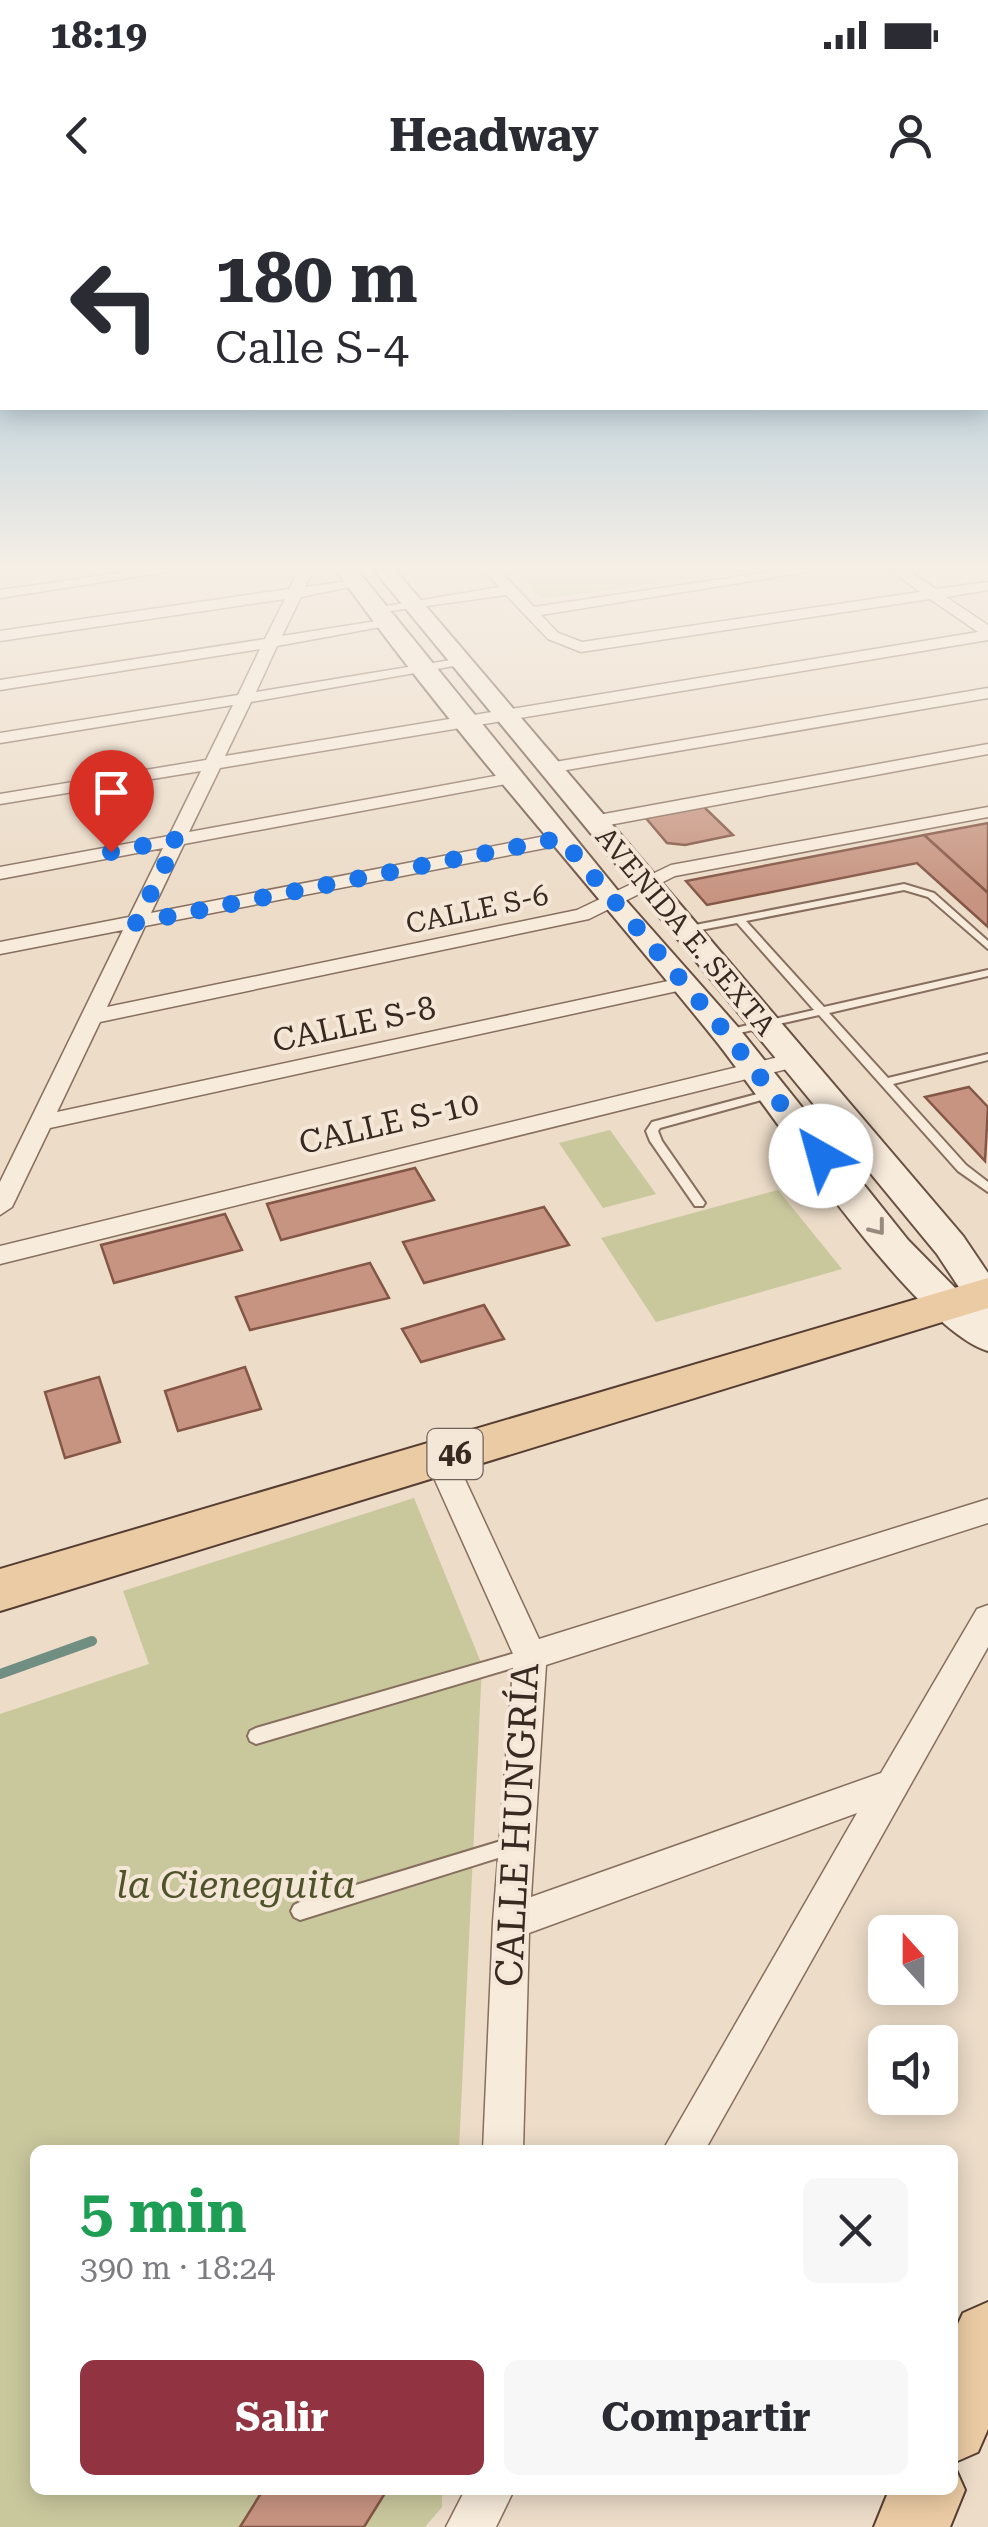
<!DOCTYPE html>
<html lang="es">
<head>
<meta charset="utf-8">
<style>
	body { margin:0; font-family:"Roboto Serif",serif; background:#f7f7f7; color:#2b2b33; height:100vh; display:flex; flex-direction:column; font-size:38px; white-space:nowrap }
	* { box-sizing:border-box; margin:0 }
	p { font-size:32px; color:#7c7c81 }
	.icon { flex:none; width:55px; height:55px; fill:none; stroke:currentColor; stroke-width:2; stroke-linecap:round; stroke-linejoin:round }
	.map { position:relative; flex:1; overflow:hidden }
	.drawer { position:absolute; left:30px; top:1945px; width:928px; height:350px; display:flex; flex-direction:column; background:#fff; border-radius:15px; box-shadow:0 5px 25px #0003 }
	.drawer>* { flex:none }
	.banner { position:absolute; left:0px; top:0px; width:990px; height:210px; box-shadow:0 5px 25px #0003; background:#fff; color:#2b2b33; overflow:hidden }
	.needle { width:65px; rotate:339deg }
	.tools { position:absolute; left:868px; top:1715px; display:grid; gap:20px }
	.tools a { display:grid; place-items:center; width:90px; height:90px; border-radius:15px; background:#fff; box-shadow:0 5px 25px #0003; font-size:50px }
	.pin { position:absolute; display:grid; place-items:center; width:85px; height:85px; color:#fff; margin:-102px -42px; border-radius:50% 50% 50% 0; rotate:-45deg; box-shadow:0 0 10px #0007 }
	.pin .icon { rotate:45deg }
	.me { position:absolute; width:110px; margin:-55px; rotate:322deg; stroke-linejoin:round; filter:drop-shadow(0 0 8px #0008) }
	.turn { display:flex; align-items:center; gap:35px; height:210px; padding:0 50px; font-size:45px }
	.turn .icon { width:130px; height:130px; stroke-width:2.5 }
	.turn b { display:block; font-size:70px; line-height:85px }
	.round { display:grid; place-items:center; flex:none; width:105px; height:105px; border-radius:15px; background:#f7f7f7 }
	.head { display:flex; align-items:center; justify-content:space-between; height:170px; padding:0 50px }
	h1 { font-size:60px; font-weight:700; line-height:75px; color:#1e9e55 }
	.button { display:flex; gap:20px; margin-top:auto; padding:20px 50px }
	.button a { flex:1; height:115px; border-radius:15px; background:#913341; color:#fff; font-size:40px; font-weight:700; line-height:115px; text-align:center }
	.button a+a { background:#f7f7f7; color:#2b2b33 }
	.status { display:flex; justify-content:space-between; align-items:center; height:70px; padding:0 50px; background:#fff; direction:ltr }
	.status svg { height:28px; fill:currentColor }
	header { display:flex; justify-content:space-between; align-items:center; height:130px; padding:0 50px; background:#fff; font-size:45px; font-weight:700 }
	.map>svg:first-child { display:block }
	.green { fill:#c9c89d }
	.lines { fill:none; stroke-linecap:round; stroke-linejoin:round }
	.stream { stroke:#708e82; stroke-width:10 }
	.building { fill:#c79481; stroke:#845646; stroke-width:2.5 }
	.lane-casing { stroke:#876e5e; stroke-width:4 }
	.street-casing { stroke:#876e5e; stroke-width:3 }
	.secondary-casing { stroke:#695042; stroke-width:4 }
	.primary-casing { stroke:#553d32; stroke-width:4 }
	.lane { fill:#f7ebdb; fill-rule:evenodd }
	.street { fill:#f7ebdb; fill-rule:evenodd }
	.secondary { fill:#f7ebdb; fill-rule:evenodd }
	.primary { fill:#ebcba4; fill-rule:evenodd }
	.oneway { stroke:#988a7e }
	.route { stroke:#1a73e8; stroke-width:18; stroke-dasharray:0 32.4 }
	.labels { text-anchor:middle; stroke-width:8; stroke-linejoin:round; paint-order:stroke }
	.far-street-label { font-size:28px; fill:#382921; stroke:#f4e7d8 }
	.shield { fill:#f4e7d8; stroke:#706258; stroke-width:2.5 }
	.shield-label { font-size:30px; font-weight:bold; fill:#382921 }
	.street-label { font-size:32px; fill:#382921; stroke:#f4e7d8 }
	.near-street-label { font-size:38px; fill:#382921; stroke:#f4e7d8 }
	.near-park-label { font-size:38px; font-style:italic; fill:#4f5329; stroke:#f4e7d8 }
</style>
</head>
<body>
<div class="status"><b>18:19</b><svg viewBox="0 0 49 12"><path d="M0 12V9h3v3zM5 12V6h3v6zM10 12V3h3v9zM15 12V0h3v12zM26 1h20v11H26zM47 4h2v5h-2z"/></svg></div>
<header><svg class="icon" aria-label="back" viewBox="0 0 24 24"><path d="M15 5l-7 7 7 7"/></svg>Headway<svg class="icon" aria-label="person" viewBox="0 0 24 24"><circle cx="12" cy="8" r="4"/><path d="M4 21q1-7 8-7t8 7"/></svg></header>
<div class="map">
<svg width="988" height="2327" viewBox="0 0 988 2327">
	<rect width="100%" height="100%" fill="#ecdcc8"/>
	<!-- green -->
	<g class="green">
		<polygon points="513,370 752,370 542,399"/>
		<polygon points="610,930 656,994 603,1008 559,943"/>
		<polygon points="778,990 842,1069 656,1122 601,1038"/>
		<polygon points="414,1298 482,1465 459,1950 35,1950 35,2290 442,2290 442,2307 425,2327 0,2327 0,1514 149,1464 123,1391"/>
	</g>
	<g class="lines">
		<!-- stream -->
		<polyline class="stream" points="0,1474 92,1441"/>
	</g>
	<!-- building -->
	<g class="building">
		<polygon points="703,606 733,635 685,645 667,643 645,617"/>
		<polygon points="988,623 988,693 924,635"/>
		<polygon points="924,635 988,693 988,727 917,663 707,705 686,681"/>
		<polygon points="969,887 988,907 985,961 925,897"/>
		<polygon points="415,968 434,1000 281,1040 267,1004"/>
		<polygon points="544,1007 569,1045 424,1083 403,1042"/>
		<polygon points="225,1014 242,1050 114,1083 101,1045"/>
		<polygon points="370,1063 389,1098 250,1130 236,1097"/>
		<polygon points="484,1105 504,1139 421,1162 402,1129"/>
		<polygon points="245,1167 261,1209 178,1231 165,1191"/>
		<polygon points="99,1177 120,1242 65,1258 45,1192"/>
		<polygon points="263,2290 387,2290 364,2327 240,2327"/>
	</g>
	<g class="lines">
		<defs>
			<g id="lane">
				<polygon points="904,684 934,693 988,741 988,749 928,697 904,690 746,721 824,807 988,770 988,776 829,813 888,878 988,854 988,860 893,884 966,965 988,982 988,992 958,971 819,815 726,836 722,835 722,831 814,810 737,723 685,733 680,730 685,727"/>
				<polygon points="772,890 778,894 776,896 660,928 658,931 662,941 705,1003 703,1006 695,1006 650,941 646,931 652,922"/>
				<polygon points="529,1449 535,1451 537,1456 535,1461 529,1463 256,1544 250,1541 248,1536 250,1531 256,1528"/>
				<polygon points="514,1637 520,1639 523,1645 520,1651 514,1653 300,1720 294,1717 291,1711 294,1705 300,1702"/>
			</g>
			<g id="street">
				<polygon points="142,370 180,370 0,398 0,390"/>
				<polygon points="299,370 313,370 305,387 357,380 364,384 301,397 282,436 389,419 397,424 277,446 256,492 463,458 471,463 251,502 225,556 978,432 930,399 581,452 548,439 506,395 376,413 369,409 499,387 484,370 499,370 534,407 783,370 819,370 541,415 558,433 582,442 920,392 891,370 907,370 936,389 988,382 988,390 946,397 988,425 988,440 220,568 189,632 511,573 520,578 511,583 184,644 151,713 561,633 570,639 561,645 145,726 107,807 577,710 671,665 988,607 988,617 675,676 589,719 100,822 57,912 682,778 693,784 682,790 50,928 12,1007 0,1015 0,982 123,730 0,754 0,742 129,717 163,648 0,679 0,667 169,636 201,571 0,604 0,594 206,560 233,505 0,543 0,533 238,495 260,449 0,490 0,480 265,439 285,399 0,441 0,431 289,389"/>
				<polygon points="988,488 988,498 549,573 540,568 549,563"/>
				<polygon points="988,544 988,554 593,628 584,622 593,616"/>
				<polygon points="795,853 803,855 803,865 0,1064 0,1046"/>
				<polygon points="440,1247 450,1250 455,1258 539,1439 988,1299 988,1323 546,1465 531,1697 881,1573 977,1409 988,1405 988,1447 705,1950 663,1950 857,1613 529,1733 523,1950 483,1950 493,1722 514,1456 425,1258 430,1250"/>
				<polygon points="465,2290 514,2290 496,2327 446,2327"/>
			</g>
			<path id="secondary" d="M 336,370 L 357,370 L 623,697 L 737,826 L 908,1040 L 968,1101 L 937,1054 L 374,370 L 395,370 L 963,1036 L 988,1073 L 988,1151 C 914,1129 770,909 716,841 C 590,684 453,534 336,370 Z"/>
			<g id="primary">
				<polygon points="988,1078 988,1108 0,1411 0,1369"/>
				<polygon points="988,2102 988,2229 978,2252 953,2263 965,2290 950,2327 874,2327 889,2290 952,2290 952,2137 963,2113"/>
			</g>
		</defs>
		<!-- lane casing -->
		<use href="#lane" class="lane-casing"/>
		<!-- street casing -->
		<use href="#street" class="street-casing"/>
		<!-- secondary casing -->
		<use href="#secondary" class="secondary-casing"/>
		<!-- primary casing -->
		<use href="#primary" class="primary-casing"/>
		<!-- lane -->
		<use href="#lane" class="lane"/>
		<!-- street -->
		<use href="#street" class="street"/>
		<!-- secondary -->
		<use href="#secondary" class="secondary"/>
		<!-- primary -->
		<use href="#primary" class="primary"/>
	</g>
	<!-- one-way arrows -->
	<defs><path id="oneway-chevron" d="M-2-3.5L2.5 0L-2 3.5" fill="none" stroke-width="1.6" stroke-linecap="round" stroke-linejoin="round" transform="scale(2.5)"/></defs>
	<use class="oneway" href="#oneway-chevron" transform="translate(878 1028) rotate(52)"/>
	<!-- sky -->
	<linearGradient id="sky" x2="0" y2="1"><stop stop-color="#8fb9d4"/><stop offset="0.53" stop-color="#f6efe6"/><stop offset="1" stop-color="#f6efe6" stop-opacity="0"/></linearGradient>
	<rect width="988" height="696" fill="url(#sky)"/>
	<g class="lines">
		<!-- route -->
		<polyline class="route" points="111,652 178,639 136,723 561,638 726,833 821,956"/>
	</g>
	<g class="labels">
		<!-- far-street labels -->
		<g class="far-street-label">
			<text transform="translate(477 709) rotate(-12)" y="10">CALLE S-6</text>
			<text transform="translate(686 731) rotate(50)" y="10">AVENIDA E. SEXTA</text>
		</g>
		<!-- shield labels -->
		<rect class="shield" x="427.5" y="1229" width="55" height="50" rx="8"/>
		<g class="shield-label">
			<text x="455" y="1264">46</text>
		</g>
		<!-- street labels -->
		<g class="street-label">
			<text transform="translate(354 824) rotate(-12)" y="11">CALLE S-8</text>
			<text transform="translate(389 923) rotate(-13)" y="11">CALLE S-10</text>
		</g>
		<!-- near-street labels -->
		<g class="near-street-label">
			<text transform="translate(517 1625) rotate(-87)" y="13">CALLE HUNGRÍA</text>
		</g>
		<!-- near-park labels -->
		<g class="near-park-label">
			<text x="236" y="1698">la Cieneguita</text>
		</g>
	</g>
</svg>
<div class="tools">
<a><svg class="needle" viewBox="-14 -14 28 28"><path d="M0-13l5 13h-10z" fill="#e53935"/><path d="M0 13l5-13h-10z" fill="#7c7c81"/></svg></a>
<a><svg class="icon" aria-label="sound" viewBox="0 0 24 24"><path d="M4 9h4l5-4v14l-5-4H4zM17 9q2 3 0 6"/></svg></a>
</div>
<div class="pin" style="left:111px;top:652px;background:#d93025"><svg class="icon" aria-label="arrive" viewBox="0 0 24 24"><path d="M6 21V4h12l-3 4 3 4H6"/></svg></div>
<svg class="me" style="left:821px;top:956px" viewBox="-20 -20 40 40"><circle r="19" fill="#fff"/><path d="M0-13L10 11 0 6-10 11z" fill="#1a73e8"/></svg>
<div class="banner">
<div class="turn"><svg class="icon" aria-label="left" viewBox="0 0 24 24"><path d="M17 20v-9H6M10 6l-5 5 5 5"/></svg><div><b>180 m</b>Calle S-4</div></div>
</div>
<section class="drawer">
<div class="head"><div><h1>5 min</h1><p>390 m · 18:24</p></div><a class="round"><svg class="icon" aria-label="close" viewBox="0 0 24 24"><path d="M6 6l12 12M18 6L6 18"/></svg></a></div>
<div class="button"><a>Salir</a><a>Compartir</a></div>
</section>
</div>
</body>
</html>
